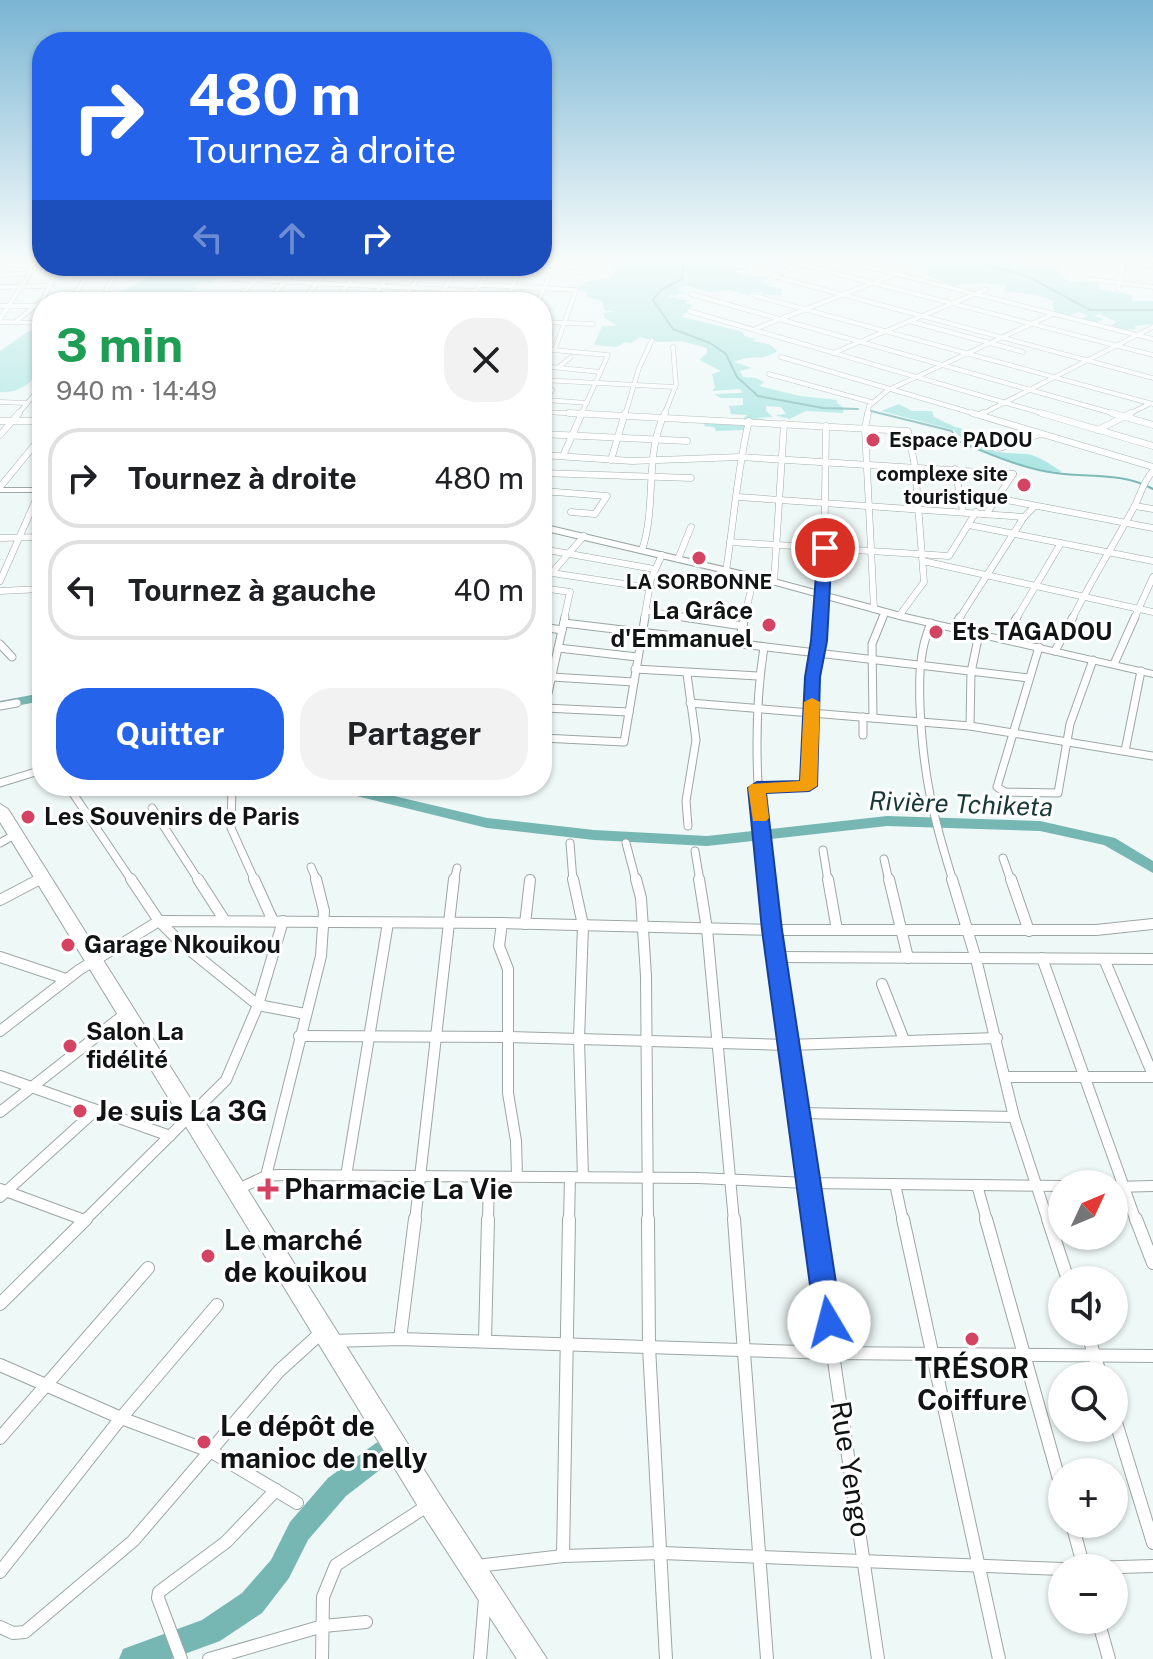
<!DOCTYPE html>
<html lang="fr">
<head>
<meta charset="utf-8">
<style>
	body { margin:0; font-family:"Public Sans",sans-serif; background:#f2f2f2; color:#202124; height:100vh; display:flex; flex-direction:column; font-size:30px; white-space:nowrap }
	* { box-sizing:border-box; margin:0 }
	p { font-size:26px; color:#757577 }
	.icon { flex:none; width:44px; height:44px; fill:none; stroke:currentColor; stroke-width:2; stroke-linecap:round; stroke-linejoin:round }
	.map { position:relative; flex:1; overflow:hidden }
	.details { position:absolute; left:32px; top:292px; width:520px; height:504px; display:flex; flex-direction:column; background:#fff; border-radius:32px; box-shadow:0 2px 6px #0004 }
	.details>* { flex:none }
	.top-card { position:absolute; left:32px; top:32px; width:520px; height:244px; border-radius:32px; box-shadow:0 2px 6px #0004; background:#2563eb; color:#fff; overflow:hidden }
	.needle { width:52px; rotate:46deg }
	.controls { position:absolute; left:1048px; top:1170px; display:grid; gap:16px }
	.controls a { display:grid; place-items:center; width:80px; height:80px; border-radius:50%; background:#fff; box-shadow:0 2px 6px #0004; font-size:40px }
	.pin { position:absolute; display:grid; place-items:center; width:68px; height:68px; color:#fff; margin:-34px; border:4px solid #fff; border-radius:50%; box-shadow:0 2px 8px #0007 }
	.me { position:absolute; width:88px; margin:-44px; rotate:352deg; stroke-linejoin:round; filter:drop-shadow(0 0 6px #0008) }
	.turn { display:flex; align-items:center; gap:28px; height:168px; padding:0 24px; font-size:36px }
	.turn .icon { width:104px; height:104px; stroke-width:2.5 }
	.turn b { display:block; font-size:56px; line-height:68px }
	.lanes { display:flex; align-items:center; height:76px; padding:0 24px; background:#0003; justify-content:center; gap:40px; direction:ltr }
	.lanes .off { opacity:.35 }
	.round { display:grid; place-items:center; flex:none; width:84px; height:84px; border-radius:32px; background:#f2f2f2 }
	.head { display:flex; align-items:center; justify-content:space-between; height:136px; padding:0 24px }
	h1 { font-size:48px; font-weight:700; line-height:60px; color:#1e9e55 }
	.button { display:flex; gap:16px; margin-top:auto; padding:16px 24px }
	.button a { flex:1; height:92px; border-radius:32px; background:#2563eb; color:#fff; font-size:32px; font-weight:700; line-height:92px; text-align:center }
	.button a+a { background:#f2f2f2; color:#202124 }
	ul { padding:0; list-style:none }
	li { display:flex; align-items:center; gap:24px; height:100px; margin:0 16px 12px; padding:0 8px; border:4px solid #e0e0e0; border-radius:32px }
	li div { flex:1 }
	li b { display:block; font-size:30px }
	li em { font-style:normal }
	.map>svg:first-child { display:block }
	.green { fill:#a6e4e1 }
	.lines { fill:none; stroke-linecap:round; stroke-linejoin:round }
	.stream { stroke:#76b6b3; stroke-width:2 }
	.river { fill:#76b6b3; fill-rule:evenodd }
	.street-far4-casing { stroke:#9da6a5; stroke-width:5 }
	.street-far3-casing { stroke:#9da6a5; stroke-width:7 }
	.street-far2-casing { stroke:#9da6a5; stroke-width:9 }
	.street-far1-casing { stroke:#9da6a5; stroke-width:12 }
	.street-casing { stroke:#9da6a5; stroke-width:14 }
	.secondary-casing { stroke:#9da6a5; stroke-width:2 }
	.highway-casing { stroke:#9da6a5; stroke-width:2 }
	.street-far4 { stroke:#fff; stroke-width:4 }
	.street-far3 { stroke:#fff; stroke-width:6 }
	.street-far2 { stroke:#fff; stroke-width:7 }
	.street-far1 { stroke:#fff; stroke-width:10 }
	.street { stroke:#fff; stroke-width:12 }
	.secondary { fill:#fff; fill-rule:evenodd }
	.highway { fill:#fff; fill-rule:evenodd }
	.route { fill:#2563eb; stroke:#184099; stroke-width:2 }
	.slow { fill:#f59e0b }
	.poi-dot { fill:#d44462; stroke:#fff; stroke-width:3 }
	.labels { text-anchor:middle; stroke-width:6; stroke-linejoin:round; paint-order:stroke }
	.far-poi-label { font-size:20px; font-weight:bold; fill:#111414; stroke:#fff; text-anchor:start }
	.poi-label { font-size:24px; font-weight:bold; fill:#111414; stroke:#fff; text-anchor:start }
	.water-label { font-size:26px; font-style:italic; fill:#173837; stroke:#fff }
	.near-poi-label { font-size:28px; font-weight:bold; fill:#111414; stroke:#fff; text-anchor:start }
	.near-street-label { font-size:28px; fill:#111414; stroke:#fff }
</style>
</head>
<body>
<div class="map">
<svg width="1153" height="1659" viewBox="0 0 1153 1659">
	<rect width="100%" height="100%" fill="#eef8f7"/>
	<!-- green -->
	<g class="green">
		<path d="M 610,257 L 760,257 L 764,258 L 759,261 L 773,261 L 788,268 L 753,265 L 749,266 L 749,271 L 731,270 L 742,275 L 770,277 L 762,282 L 772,283 L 768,286 L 782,289 L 782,295 L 763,295 L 764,293 L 756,292 L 748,295 L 729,290 L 711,292 L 688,286 L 676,289 L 685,293 L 667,296 L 689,301 L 684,303 L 693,305 L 682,317 L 743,332 L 744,336 L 756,339 L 751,341 C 761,343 771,342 777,351 C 760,363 752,353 734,362 L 752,368 L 740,371 L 743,377 L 756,378 L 764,382 L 759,386 L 800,396 L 838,400 L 836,402 L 844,408 L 843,413 L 806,411 L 789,419 L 775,415 L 786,414 L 781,407 L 766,406 L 766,411 L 773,417 L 756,418 L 775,421 L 749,425 L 745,430 L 716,431 L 714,427 L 704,426 L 706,422 L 742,420 L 747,415 L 731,414 L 729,406 L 743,405 L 743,398 L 721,398 L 714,394 L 742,393 L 741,389 L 712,391 L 715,387 L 712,374 L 721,371 L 699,360 L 707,353 L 707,348 L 681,341 L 659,342 L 640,337 L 631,343 L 625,342 L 617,347 L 594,345 L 602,326 L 617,326 L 605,318 L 603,313 L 617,311 L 605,311 L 602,301 L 586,297 L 587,292 L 576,289 C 587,277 598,281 611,278 L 615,271 L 609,270 L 620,262 Z"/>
		<path d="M 869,257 L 998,257 L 997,259 L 1010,263 L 1014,261 L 1029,264 L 1028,267 L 1031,268 L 1041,264 L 1059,266 L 1057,272 L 1070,282 L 1099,283 L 1099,289 L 1131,295 L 1133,301 L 1153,301 L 1153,324 L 1135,326 L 1136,329 C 1123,330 1122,328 1111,325 L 1117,322 L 1099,314 L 1094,316 L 1105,319 L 1097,322 L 1081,319 L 1088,316 L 1078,312 L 1069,316 L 1055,313 L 1052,304 L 1055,302 L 1037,295 L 1004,291 L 1006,285 L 976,283 L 953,286 L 928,276 L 927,271 Z"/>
		<polygon points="187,266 199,269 265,266 262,272 217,274 213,283 200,284 189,293 193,295 188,302 100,302 148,277"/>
		<path d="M 42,330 L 42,370 C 30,384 19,393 0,392 L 0,351 L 29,331 Z"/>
		<path d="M 899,404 L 912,411 L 932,411 L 934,417 L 955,427 L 981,433 L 996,445 L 993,446 L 994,451 C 1006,454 1015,453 1027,454 C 1040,456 1051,465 1062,472 C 1032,471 970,453 954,430 L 881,411 Z"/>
	</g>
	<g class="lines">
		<!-- stream -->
		<g class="stream">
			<polyline points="684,257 682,279 661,290 653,300 673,329 710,343 726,354 737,377 758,396 823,408 858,409"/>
			<polyline points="962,257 1029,277 1090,310 1153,310"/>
			<path d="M 871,411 L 952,431 L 955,439 L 962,443 C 993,455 1023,469 1056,473 C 1090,478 1122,472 1153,489"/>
		</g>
		<!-- river -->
		<g class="river">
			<polygon points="42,693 42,701 0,709 0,701"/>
			<polygon points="325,786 352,786 487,818 594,830 707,836 887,816 1040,821 1115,838 1153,861 1153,873 1104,845 1040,831 887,826 707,846 594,840 487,828 328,789"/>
			<polygon points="385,1439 394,1443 397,1451 394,1459 346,1496 308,1540 289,1578 262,1613 220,1641 171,1659 119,1659 123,1649 202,1620 242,1593 271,1560 290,1522 328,1478 376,1443"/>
		</g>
		<defs>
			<g id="street-far4">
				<polyline points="772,257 1153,355"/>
				<polyline points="830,257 1153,339"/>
				<polyline points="1068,257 1153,266"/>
				<polyline points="1054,264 1058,257"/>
				<polyline points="0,266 39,264"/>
				<polyline points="447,266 581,272 589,257"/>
				<polyline points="0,275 30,273"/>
				<polyline points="773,276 1153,378"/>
				<polyline points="773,276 823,257"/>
				<polyline points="228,279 476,291"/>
				<polyline points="1087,279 1153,287"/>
				<polyline points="479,285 576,290 555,349"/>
				<polyline points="0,287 50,286"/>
				<polyline points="1118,289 1125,257"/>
				<polyline points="106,290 121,266"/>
				<polyline points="691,294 1119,415"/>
				<polyline points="756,296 1153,404"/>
				<polyline points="70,302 93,266"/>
				<polyline points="234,302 269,266"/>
				<polyline points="267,302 299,266"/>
				<polyline points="301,302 332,266"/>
				<polyline points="335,302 361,266"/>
				<polyline points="370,302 395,266"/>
				<polyline points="402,302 426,266"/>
				<polyline points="437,302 458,266"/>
				<polyline points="470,302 490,267"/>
				<polyline points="505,302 521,267"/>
				<polyline points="538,302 558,257"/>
				<polyline points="0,306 37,306"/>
				<polyline points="689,311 1048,415"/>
				<polyline points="0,319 36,264"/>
				<polyline points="909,321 1023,352"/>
				<polyline points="0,322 42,323"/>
				<polyline points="15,322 42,301 59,266"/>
				<polyline points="542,322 593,324"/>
				<polyline points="755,329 911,268"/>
				<polyline points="542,349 608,355 581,415"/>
				<polyline points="833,353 987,289"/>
				<polyline points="781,357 979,415"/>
				<polyline points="542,366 600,372"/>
				<polyline points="559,367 571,357"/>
				<polyline points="769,374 871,402"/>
				<polyline points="542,380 674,387"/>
				<polyline points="552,390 546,400 587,403"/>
				<polyline points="0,402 26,403"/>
				<polyline points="542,412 608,415"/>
				<polyline points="17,415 42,386"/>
				<polyline points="625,415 639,368 652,340"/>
				<polyline points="664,415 676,385 673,347"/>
				<polyline points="867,415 869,406 888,390 1053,314"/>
				<polyline points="980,415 1153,327"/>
				<polyline points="1127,415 1149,404"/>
			</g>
			<g id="street-far3">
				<polyline points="569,413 908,431 915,467 924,582 899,616"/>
				<polyline points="868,413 865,428 874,609"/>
				<polyline points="972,413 1153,467"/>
				<polyline points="1041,413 1153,446"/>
				<polyline points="1112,413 1153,425"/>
				<polyline points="980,415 983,413"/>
				<polyline points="0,421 42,421"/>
				<polyline points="1098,430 1131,413"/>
				<polyline points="542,434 687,441"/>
				<polyline points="0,435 19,413"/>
				<polyline points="1000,448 1040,434"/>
				<polyline points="542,455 632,461 740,457 1013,474"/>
				<polyline points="563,456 582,413"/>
				<polyline points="611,460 625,413"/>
				<polyline points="955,469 963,511"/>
				<polyline points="542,473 691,478"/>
				<polyline points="0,487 42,436"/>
				<polyline points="542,491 607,496 595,514 571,512"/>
				<polyline points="738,497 1024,517"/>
				<polyline points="996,498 1153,528"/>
				<polyline points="1135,506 1153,509"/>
				<polyline points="987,513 1013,474"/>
				<polyline points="969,525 1153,561"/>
				<polyline points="0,538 42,537"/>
				<polyline points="730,542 949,556 976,512"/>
				<polyline points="542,549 654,569"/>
				<path d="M 642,550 C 657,506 644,454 665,413"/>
				<polyline points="678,559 691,527"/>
				<polyline points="923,561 1153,612"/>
				<path d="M 726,571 C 734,521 737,470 749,421"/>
				<polyline points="552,573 651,588"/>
				<polyline points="0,581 42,486"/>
				<polyline points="774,582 784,424"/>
				<polyline points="542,584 584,536"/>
				<polyline points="542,588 570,592 564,619"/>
				<polyline points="0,591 42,589"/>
				<polyline points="647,611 696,619"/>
				<polyline points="41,619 36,612 42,596"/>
				<polyline points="644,619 651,579 662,555"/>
				<polyline points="744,619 754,577"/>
				<polyline points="819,619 824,572 826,426"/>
				<polyline points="882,619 885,612"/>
				<polyline points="959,619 1024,517 1035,506"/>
				<polyline points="1016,619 1061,543"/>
				<path d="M 1072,619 C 1091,581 1113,546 1133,509 C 1141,495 1142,483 1153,471"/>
				<polyline points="1134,619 1153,577"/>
			</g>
			<g id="street-far2">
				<polyline points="40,617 42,620"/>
				<polyline points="683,617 743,626"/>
				<polyline points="564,623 1029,678"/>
				<path d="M 931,623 C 919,651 919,677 920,707 C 923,775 933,817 953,881"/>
				<polyline points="542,627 562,630"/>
				<polyline points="953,628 960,617"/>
				<polyline points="1004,639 1017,617"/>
				<polyline points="0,644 12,657"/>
				<polyline points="738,644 745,617"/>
				<path d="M 764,647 C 752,724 757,804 767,881"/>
				<polyline points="1039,647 997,787 1005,792 1058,793 1070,724 1093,660"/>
				<polyline points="558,648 637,657"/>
				<polyline points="1055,651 1073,617"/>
				<polyline points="1114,664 1135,617"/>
				<polyline points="635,669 758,676"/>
				<polyline points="687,674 696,740 686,801 688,826"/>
				<polyline points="552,677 634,682"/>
				<polyline points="690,703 970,726 1153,756"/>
				<polyline points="0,706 17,703"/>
				<polyline points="545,708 629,712"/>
				<polyline points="863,717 863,735"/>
				<polyline points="873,718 872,644 883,617"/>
				<polyline points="542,720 565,617"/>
				<polyline points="970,726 971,672 979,634"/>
				<polyline points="542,738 624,742 645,617"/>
				<polyline points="1125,751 1141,671"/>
				<polyline points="0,783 42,770"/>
				<polyline points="68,786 132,881"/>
				<polyline points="232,786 231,828 255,881"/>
				<polyline points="757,788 809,786 812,677 819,641 820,617"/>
				<polyline points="520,791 522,786"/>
				<polyline points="152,808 199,881"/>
				<polyline points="0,843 16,834"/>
				<polyline points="570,843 573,881"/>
				<polyline points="626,843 636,881"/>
				<polyline points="823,850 828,881"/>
				<polyline points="695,851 700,881"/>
				<polyline points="1003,858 1011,881"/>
				<polyline points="884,859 889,881"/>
				<polyline points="311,867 317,881"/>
				<polyline points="36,881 43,878"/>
				<polyline points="454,881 457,868"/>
			</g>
			<g id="street-far1">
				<polyline points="131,879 159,921 181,943 258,1005 305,1014"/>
				<polyline points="198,879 225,921"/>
				<polyline points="254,879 273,921"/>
				<polyline points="573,879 583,925 579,1039 583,1177"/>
				<polyline points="636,879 641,898 646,976 648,1221"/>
				<polyline points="699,879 707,929 734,1221"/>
				<polyline points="767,879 813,1221"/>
				<polyline points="828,879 837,930"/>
				<polyline points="889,879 908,958"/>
				<polyline points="952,879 976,959 1014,1117 1048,1221"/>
				<polyline points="1011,879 1029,931"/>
				<polyline points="0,900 40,879"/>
				<polyline points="502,923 499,946 508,969 508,1093 516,1141 517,1176"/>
				<polyline points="525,924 530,880"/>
				<polyline points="0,957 66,979"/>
				<polyline points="776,957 1153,959"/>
				<polyline points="1042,958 1136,1221"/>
				<polyline points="1104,959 1153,1075"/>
				<polyline points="882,984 904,1040"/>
				<polyline points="0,1031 79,970 159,921 502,923 772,930 1096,930 1153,924"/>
				<polyline points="299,1036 509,1037 788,1045 997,1038"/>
				<polyline points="0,1076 170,1136"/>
				<polyline points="1005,1077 1153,1077"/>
				<polyline points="0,1112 125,1014"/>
				<polyline points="798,1113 1014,1117"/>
				<polyline points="266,1176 321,956 324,911 316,879"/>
				<polyline points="346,1176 388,923"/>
				<polyline points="895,1184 903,1221"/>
				<polyline points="977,1185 987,1221"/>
				<polyline points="1114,1187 1153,1186"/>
				<polyline points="0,1189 84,1220"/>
				<polyline points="236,1190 266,1176 278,1175 698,1178 808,1183 1062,1186"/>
				<polyline points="0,1197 96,1110"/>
				<polyline points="84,1221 226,1080 258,1005 283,921"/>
				<polyline points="415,1221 454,879"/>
				<polyline points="488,1221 489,1177"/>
				<polyline points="569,1221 570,1177"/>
			</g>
			<g id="street">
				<polyline points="648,1219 649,1347 666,1659"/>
				<polyline points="734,1219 767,1659"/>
				<polyline points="813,1219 878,1659"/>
				<polyline points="903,1219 999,1659"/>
				<polyline points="986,1219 1062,1490"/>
				<polyline points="1048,1219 1068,1280"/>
				<polyline points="1136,1219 1153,1263"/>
				<polyline points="0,1304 86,1219"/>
				<polyline points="1087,1332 1101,1376"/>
				<polyline points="400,1339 415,1219"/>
				<polyline points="332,1341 400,1339 833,1353 1153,1356"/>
				<polyline points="485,1341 488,1219"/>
				<polyline points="0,1365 121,1418 212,1452 297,1503"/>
				<polyline points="1114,1416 1153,1543"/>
				<polyline points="0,1438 148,1268"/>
				<polyline points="1072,1524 1084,1568"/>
				<polyline points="563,1556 569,1219"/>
				<polyline points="477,1566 563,1556 662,1553 1062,1569"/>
				<polyline points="1088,1568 1153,1566"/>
				<polyline points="0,1572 121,1418 217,1305"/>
				<polyline points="1098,1620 1109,1659"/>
				<polyline points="0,1627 13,1633 25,1632 133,1541 279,1371 323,1331"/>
				<polyline points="181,1659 158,1598 159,1592 226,1542 276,1490"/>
				<polyline points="209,1659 323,1626 366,1622"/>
				<polyline points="322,1659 323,1597 336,1565 427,1506"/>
				<polyline points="480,1659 485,1598"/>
			</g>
			<g id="secondary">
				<rect x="0" y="488" width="42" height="4"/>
				<polygon points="542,524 774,579 901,613 1153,671 1153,677 899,619 772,584 542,530"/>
			</g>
			<polygon id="highway" points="0,804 8,809 440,1495 547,1659 517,1659 422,1513 0,822"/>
		</defs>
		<!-- street-far4 casing -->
		<use href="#street-far4" class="street-far4-casing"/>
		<!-- street-far3 casing -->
		<use href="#street-far3" class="street-far3-casing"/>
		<!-- street-far2 casing -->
		<use href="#street-far2" class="street-far2-casing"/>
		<!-- street-far1 casing -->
		<use href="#street-far1" class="street-far1-casing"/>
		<!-- street casing -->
		<use href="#street" class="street-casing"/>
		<!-- secondary casing -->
		<use href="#secondary" class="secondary-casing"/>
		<!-- highway casing -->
		<use href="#highway" class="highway-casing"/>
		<!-- street-far4 -->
		<use href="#street-far4" class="street-far4"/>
		<!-- street-far3 -->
		<use href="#street-far3" class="street-far3"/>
		<!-- street-far2 -->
		<use href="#street-far2" class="street-far2"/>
		<!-- street-far1 -->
		<use href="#street-far1" class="street-far1"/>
		<!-- street -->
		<use href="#street" class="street"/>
		<!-- secondary -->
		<use href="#secondary" class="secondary"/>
		<!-- highway -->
		<use href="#highway" class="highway"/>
	</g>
	<!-- sky -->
	<linearGradient id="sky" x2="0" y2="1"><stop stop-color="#7ab5d3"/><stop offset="0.53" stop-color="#f7fcfb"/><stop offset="1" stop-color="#f7fcfb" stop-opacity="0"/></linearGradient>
	<rect width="1153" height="489" fill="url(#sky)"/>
	<!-- route -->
	<polygon class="route" points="825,544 832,548 827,641 820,677 817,786 809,791 766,793 782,930 842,1322 838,1330 829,1334 819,1330 815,1322 762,930 748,788 757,782 800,781 805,677 811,641 818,548"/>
	<!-- slow -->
	<polygon class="slow" points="812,698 820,702 817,786 809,791 766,793 769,818 766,821 753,821 748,788 751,784 800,781 804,702"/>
	<!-- markers -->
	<g class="poi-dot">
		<circle cx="873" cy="440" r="8"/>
		<circle cx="1024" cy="485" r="8"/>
		<circle cx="699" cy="558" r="8"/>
		<circle cx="769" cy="625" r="8"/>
		<circle cx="936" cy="632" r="8"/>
		<circle cx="28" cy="817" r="8"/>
		<circle cx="68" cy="945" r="8"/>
		<circle cx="70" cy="1046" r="8"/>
		<circle cx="80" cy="1111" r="8"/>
		<path d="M264 1177h8v8h8v8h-8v8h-8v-8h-8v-8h8z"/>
		<circle cx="208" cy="1256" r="8"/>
		<circle cx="972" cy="1339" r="8"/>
		<circle cx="204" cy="1442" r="8"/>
	</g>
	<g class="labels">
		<!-- far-poi labels -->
		<g class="far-poi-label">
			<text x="889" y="447">Espace PADOU</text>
			<text x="1008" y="481" text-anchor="end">complexe site<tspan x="1008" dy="23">touristique</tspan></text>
			<text x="699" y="589" text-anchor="middle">LA SORBONNE</text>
		</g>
		<!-- poi labels -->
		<g class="poi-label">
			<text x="753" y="619" text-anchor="end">La Grâce<tspan x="753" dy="28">d'Emmanuel</tspan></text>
			<text x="952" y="640">Ets TAGADOU</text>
			<text x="44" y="825">Les Souvenirs de Paris</text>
			<text x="84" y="953">Garage Nkouikou</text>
			<text x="86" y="1040">Salon La<tspan x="86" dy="28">fidélité</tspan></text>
		</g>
		<!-- water labels -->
		<g class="water-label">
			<text transform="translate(961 804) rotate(2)" y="9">Rivière Tchiketa</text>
		</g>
		<!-- near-poi labels -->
		<g class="near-poi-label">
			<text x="96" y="1121">Je suis La 3G</text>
			<text x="284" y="1199">Pharmacie La Vie</text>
			<text x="224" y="1250">Le marché<tspan x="224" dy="32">de kouikou</tspan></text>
			<text x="972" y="1378" text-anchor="middle">TRÉSOR<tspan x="972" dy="32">Coiffure</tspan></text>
			<text x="220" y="1436">Le dépôt de<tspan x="220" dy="32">manioc de nelly</tspan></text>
		</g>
		<!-- near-street labels -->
		<g class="near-street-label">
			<text transform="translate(851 1469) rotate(81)" y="10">Rue Yengo</text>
		</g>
	</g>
</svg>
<div class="controls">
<a><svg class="needle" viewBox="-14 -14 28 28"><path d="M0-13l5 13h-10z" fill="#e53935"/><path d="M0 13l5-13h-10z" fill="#757577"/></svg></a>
<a><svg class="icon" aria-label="sound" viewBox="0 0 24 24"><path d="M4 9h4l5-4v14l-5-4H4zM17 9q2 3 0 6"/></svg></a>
<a><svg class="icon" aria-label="search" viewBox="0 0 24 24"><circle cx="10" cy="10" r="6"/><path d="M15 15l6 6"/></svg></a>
<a>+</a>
<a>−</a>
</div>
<div class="pin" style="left:825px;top:548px;background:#d93025"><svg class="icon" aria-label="arrive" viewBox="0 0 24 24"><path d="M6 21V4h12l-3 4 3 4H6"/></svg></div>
<svg class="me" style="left:829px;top:1322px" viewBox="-20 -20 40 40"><circle r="19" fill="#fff"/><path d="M0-13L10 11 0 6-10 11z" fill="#2563eb"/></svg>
<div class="top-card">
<div class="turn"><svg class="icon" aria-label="right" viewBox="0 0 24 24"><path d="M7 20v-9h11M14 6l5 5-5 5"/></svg><div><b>480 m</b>Tournez à droite</div></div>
<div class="lanes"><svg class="icon off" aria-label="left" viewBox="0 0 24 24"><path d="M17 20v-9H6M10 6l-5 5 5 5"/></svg><svg class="icon off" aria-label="ahead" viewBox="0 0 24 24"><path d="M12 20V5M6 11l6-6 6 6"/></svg><svg class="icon" aria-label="right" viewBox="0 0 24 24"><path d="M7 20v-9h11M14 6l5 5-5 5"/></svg></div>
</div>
<section class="details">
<div class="head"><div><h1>3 min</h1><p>940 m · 14:49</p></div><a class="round"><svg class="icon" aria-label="close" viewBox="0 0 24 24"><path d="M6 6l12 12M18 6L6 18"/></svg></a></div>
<ul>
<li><svg class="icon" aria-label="right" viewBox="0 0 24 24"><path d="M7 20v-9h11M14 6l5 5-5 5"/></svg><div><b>Tournez à droite</b></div><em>480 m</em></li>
<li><svg class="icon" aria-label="left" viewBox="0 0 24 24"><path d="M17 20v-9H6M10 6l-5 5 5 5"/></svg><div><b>Tournez à gauche</b></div><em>40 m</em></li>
</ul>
<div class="button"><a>Quitter</a><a>Partager</a></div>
</section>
</div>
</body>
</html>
